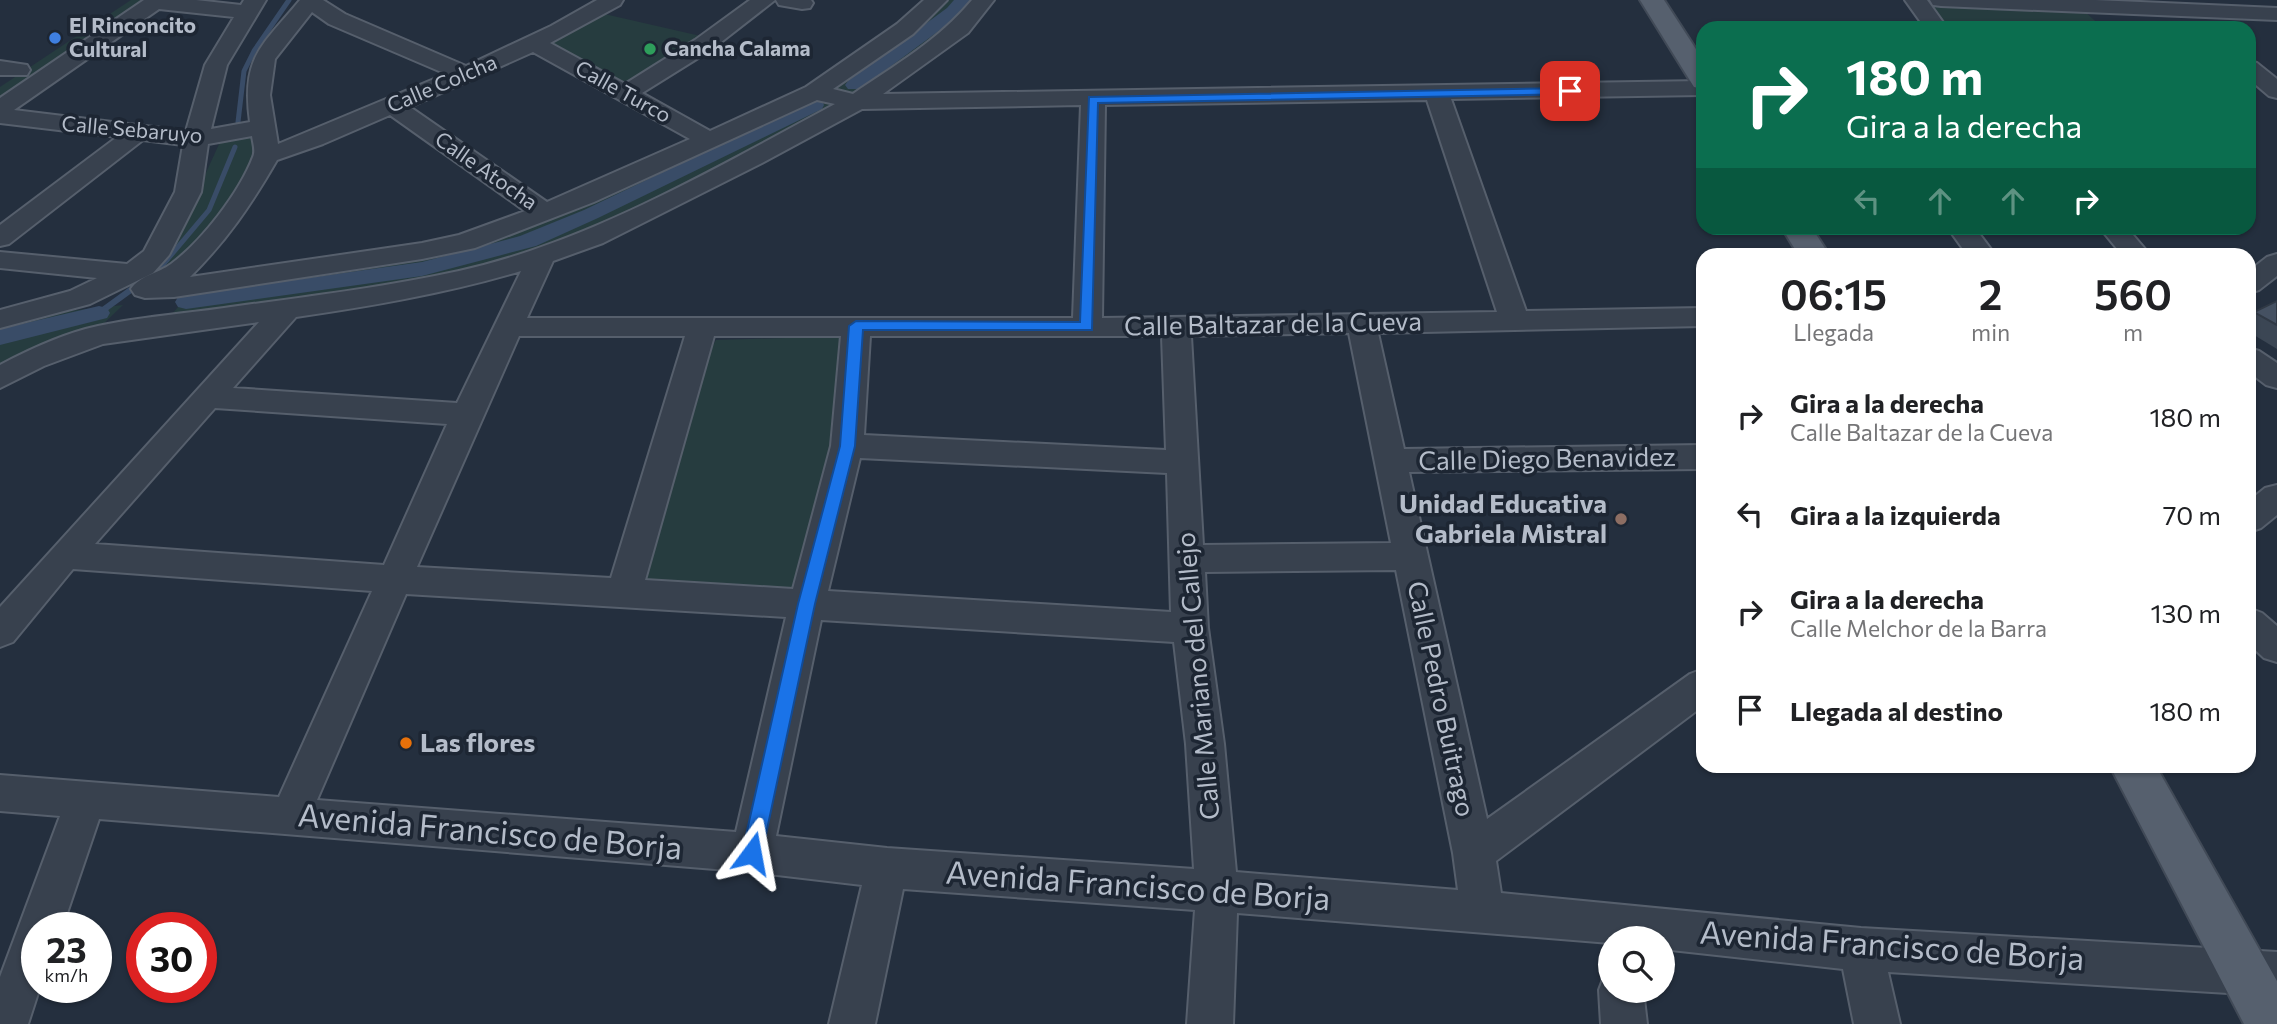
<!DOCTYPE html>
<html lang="es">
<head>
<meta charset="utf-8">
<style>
	body { margin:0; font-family:Commissioner,sans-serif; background:#f2f2f2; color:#202124; height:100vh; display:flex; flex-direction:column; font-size:26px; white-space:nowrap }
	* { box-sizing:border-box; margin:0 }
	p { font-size:23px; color:#757577 }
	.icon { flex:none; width:38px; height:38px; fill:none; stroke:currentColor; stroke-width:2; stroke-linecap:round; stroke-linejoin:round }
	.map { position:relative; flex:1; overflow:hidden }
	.details { position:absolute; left:1696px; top:248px; width:560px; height:525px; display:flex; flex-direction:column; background:#fff; border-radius:21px; box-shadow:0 2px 5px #0004 }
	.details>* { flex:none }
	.banner { position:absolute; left:1696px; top:21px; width:560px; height:214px; border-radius:21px; box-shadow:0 2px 5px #0004; background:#0b6e4f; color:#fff; overflow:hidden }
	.fabs { position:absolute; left:1598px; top:926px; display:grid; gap:14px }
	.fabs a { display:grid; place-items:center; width:77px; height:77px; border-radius:50%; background:#fff; box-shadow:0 2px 5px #0004; font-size:35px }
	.speed { position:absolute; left:21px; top:912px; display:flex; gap:14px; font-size:35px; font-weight:700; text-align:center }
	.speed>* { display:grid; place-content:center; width:91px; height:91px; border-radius:50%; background:#fff; box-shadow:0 2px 5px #0004; line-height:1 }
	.speed small { font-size:18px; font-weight:400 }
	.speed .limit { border:10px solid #d22; background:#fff; color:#111 }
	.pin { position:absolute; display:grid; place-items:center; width:60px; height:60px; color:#fff; margin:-30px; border-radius:14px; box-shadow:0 4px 10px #0006 }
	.me { position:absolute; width:77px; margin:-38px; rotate:13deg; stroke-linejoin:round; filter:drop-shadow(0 0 5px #0008) }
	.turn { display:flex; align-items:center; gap:24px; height:147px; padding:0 35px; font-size:32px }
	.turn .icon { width:91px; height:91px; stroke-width:2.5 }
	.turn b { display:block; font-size:49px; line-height:60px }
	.lanes { display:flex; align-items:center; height:66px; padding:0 35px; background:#0003; justify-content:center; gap:35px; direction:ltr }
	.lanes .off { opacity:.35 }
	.eta { display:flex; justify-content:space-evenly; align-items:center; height:119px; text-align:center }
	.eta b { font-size:42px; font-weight:600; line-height:49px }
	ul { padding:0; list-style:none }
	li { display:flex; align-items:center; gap:21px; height:98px; padding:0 35px }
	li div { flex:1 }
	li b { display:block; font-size:26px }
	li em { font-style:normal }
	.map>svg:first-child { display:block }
	.green { fill:#263c3f }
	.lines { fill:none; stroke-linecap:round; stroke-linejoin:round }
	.stream-far1 { stroke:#394c67; stroke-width:5 }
	.stream { stroke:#394c67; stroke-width:6 }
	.canal { fill:#394c67; fill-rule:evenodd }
	.minor-casing { stroke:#565f6c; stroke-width:4 }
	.major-casing { stroke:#414a57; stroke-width:4 }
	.minor { fill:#38414e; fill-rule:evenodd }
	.major { fill:#56606e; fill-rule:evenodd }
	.wall { fill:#3b4654 }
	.building { fill:#455162; stroke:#303945; stroke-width:2 }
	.route { fill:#1a73e8; stroke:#114b97; stroke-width:2 }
	.shop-dot { fill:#3f7fe0; stroke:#1d2633; stroke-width:2.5 }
	.leisure-dot { fill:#2e9e5b; stroke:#1d2633; stroke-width:2.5 }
	.education-dot { fill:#8d6e63; stroke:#1d2633; stroke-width:2.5 }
	.food-dot { fill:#e8710a; stroke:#1d2633; stroke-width:2.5 }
	.labels { text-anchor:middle; stroke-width:7; stroke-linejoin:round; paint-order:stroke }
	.far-poi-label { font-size:21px; font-weight:bold; fill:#b4bcc9; stroke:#1d2633; text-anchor:start }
	.far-street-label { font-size:21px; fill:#b4bcc9; stroke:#1d2633 }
	.street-label { font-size:26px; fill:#b4bcc9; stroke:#1d2633 }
	.poi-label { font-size:26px; font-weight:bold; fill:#b4bcc9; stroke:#1d2633; text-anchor:end }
	.near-street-label { font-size:32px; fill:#b4bcc9; stroke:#1d2633 }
</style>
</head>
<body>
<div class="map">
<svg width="2277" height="1024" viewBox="0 0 2277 1024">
	<rect width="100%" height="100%" fill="#242f3e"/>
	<!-- green -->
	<g class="green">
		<polygon points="131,0 150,0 0,102 0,87"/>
		<polygon points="942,0 977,0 959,21 855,95 828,89"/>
		<polygon points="1926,6 2084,11 2103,28 1946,28"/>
		<polygon points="600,13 705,37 628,85 551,46 556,37"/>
		<polygon points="816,98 839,104 677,188 564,241 486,266 402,284 171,315 193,290 450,251"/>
		<path d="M 255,137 C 260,194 187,251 148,286 L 128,287 L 155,265 L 199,188 L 220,142 Z"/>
		<polygon points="123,305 99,328 0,368 0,329 59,312"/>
		<polygon points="850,336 811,568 791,589 639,579 707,356 716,340"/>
	</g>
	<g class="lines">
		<!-- stream-far1 -->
		<g class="stream-far1">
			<polyline points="238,122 244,71 254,51 289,0"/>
			<polyline points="166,261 209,210 235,147"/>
		</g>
		<!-- stream -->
		<g class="stream">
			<polyline points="161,266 167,259"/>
			<polyline points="99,313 132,289"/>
		</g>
		<!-- canal -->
		<g class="canal">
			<polygon points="954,0 971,0 959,16 860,89 848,89 845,85 848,81 947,8"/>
			<polygon points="815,99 822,101 824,105 822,109 598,218 536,246 422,276 186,309 178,307 175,302 178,297 186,295 422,262 520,236 584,210"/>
			<polygon points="99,306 107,308 110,313 107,318 0,345 0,329"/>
		</g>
		<defs>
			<g id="minor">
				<path d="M 144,0 L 196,0 L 241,5 L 244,0 L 266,0 L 227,65 L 211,129 L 250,122 C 241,57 261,47 300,0 L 323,0 L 345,14 L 466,66 L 551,26 L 597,0 L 623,0 L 620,5 L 550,43 L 625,84 L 695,40 L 750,0 L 775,0 L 711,50 L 642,93 L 710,131 L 806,87 L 897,24 L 924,0 L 947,0 L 913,34 L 833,89 L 853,94 C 895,65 939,40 972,0 L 994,0 L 968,33 L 883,94 L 1703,81 L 1703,95 L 1451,99 L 1526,311 L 1703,308 L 1703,326 L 1378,333 L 1404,449 L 1703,445 L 1703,469 L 1409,472 L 1487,819 L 1690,674 L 1703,669 L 1703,706 L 1496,861 L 1501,893 L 1861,928 L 2277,952 L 2277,996 L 1888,972 L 1900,1024 L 1854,1024 L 1843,969 L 1662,949 L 1662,938 L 1610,938 L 1610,943 L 1237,913 L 1233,1024 L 1187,1024 L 1195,910 L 903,889 L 875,1024 L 829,1024 L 862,885 L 752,872 L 99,819 L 62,928 L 37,928 L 37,987 L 40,987 L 28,1024 L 0,1024 L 0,977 L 60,816 L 0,811 L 0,775 L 279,797 L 372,591 L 73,569 L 13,642 L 0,647 L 0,607 L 259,322 L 103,344 L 44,366 L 0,388 L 0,365 C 30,349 65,333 98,326 C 139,317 182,314 224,308 C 303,297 381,288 459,271 C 590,242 718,167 835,104 L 817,100 L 594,202 L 475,248 L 422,259 L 174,297 L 145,298 L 135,295 L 131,289 C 139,276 159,273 171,264 C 202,241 239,193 253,157 C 256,151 253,143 252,136 L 208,144 L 201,192 L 169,255 L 153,273 L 90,304 L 0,328 L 0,310 L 70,291 L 97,278 L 0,268 L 0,252 L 127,264 L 144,251 L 175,192 L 183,145 L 143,140 L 9,244 L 0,246 L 0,225 L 117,137 L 0,123 L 0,98 ZM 159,9 L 234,17 L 205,65 L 186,131 L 14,110 ZM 312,12 L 329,24 L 446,74 L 278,144 L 270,95 L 275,59 ZM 533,52 L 690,139 L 547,202 L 410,107 ZM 1427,100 L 1497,312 L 1102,318 L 1105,105 ZM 1081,105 L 1073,318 L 527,318 L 553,261 L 603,243 L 762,163 L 862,109 ZM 390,115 L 525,211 L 459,235 L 422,243 L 190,277 C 227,240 251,205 277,160 L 323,144 ZM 521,271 L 457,403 L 233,388 L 296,317 C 372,306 447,293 521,271 ZM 1349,333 L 1391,543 L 1203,545 L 1191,336 ZM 519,336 L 685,336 L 611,578 L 417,567 ZM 714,336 L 841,336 L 831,446 L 793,589 L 645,580 ZM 870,336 L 1162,336 L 1166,450 L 864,435 ZM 215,408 L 447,424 L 384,565 L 95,544 ZM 860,458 L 1167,473 L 1171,612 L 828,591 ZM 1396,570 L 1453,853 L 1458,890 L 1236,872 L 1224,744 L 1208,628 L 1205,572 ZM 406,594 L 786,617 L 736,832 L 317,800 ZM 821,620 L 1174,642 L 1186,744 L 1194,869 L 887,848 L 776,836 Z"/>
				<polygon points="776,0 811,0 813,3 810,8 802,9 779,5"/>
				<polygon points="1905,0 1927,0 1947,28 1925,28"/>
				<polygon points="1930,0 2095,0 2277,8 2277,20 1941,6 1933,5"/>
				<polygon points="0,61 27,65 30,70 27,75 0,75"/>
				<polygon points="2249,61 2257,63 2277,79 2277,98 2269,96 2249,79"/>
				<polygon points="1948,228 1975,228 1996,256 1968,256"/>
				<polygon points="2100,228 2127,228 2151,256 2123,256"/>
				<polygon points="2277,254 2277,276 2259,290 2249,293 2249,271 2267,257"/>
				<polygon points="2249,348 2259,351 2277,363 2277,388 2266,385 2249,372"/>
				<polygon points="2277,485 2277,515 2261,528 2249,532 2249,501 2265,488"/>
				<polygon points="2249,608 2262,613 2277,626 2277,662 2264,658 2249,644"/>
				<polygon points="1610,972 1610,990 1643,990 1647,1024 1601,1024 1599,990 1605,974"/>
			</g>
			<g id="major">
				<polygon points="1640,0 1664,0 1703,60 1703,89 1694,87"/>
				<polygon points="1782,228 1812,228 1830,256 1799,256"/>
				<polygon points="2110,766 2156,766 2277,981 2277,1024 2244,1024"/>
			</g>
		</defs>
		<!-- minor casing -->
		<use href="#minor" class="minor-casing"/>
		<!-- major casing -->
		<use href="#major" class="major-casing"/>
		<!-- minor -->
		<use href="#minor" class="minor"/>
		<!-- major -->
		<use href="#major" class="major"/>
	</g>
	<!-- wall -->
	<polygon class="wall" points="2277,301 2277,349 2249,332 2249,319 2254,312"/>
	<!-- building -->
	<polygon class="building" points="2277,301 2277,325 2254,312"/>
	<!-- route -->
	<polygon class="route" points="1570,88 1574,89 1574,94 1098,103 1092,330 863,330 855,446 815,604 762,853 759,860 752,863 745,860 742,853 798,604 840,446 849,326 856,321 1080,322 1089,97"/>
	<!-- markers -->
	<circle class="shop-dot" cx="55" cy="38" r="7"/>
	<circle class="leisure-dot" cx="650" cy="49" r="7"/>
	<circle class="education-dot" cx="1621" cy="519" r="7"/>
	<circle class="food-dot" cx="406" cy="743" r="7"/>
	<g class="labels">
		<!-- far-poi labels -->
		<g class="far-poi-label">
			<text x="69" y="33">El Rinconcito<tspan x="69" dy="24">Cultural</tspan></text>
			<text x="664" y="56">Cancha Calama</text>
		</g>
		<!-- far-street labels -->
		<g class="far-street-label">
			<text transform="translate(442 84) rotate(-23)" y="7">Calle Colcha</text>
			<text transform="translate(623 92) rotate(29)" y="7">Calle Turco</text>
			<text transform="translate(132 130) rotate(5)" y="7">Calle Sebaruyo</text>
			<text transform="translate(486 171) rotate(35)" y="7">Calle Atocha</text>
		</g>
		<!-- street labels -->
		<g class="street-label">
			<text transform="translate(1273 324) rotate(-1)" y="9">Calle Baltazar de la Cueva</text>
			<text transform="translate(1547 459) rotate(-1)" y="9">Calle Diego Benavidez</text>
			<text transform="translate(1198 676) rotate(-95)" y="9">Calle Mariano del Callejo</text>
			<text transform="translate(1441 699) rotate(78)" y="9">Calle Pedro Buitrago</text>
		</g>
		<!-- poi labels -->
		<g class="poi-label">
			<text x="1607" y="513">Unidad Educativa<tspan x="1607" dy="30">Gabriela Mistral</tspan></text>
			<text x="420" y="752" text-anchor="start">Las flores</text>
		</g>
		<!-- near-street labels -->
		<g class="near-street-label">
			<text transform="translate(490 832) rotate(5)" y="11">Avenida Francisco de Borja</text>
			<text transform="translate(1138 886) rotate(4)" y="11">Avenida Francisco de Borja</text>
			<text transform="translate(1892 946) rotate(4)" y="11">Avenida Francisco de Borja</text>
		</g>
	</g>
</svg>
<div class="fabs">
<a><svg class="icon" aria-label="search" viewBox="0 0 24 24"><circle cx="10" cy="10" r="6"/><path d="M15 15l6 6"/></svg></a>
</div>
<div class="speed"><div>23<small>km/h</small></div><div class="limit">30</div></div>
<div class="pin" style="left:1570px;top:91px;background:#d93025"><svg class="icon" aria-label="arrive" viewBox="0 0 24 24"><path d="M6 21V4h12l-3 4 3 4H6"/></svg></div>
<svg class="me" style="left:752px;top:853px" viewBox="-20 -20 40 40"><path d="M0-17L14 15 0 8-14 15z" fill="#1a73e8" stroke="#fff" stroke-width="4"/></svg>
<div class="banner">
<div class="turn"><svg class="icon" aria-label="right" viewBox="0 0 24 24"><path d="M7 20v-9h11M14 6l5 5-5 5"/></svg><div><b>180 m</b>Gira a la derecha</div></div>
<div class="lanes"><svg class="icon off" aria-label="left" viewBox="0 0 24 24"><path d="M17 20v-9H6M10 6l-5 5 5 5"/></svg><svg class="icon off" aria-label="ahead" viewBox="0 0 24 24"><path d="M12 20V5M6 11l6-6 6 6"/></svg><svg class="icon off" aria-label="ahead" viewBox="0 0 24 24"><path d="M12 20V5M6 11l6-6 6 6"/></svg><svg class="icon" aria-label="right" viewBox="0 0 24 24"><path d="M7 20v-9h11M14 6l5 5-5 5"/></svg></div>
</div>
<section class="details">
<div class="eta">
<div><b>06:15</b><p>Llegada</p></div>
<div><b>2</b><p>min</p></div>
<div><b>560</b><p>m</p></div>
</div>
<ul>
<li><svg class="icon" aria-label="right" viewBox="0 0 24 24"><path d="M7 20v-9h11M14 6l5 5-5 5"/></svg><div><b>Gira a la derecha</b><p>Calle Baltazar de la Cueva</p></div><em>180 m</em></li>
<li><svg class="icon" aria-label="left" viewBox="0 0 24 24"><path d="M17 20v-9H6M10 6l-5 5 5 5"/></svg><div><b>Gira a la izquierda</b></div><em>70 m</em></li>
<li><svg class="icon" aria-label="right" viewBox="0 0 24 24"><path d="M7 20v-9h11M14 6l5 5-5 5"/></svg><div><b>Gira a la derecha</b><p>Calle Melchor de la Barra</p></div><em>130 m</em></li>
<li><svg class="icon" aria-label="arrive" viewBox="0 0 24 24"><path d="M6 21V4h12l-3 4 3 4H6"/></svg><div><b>Llegada al destino</b></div><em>180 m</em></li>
</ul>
</section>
</div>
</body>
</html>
